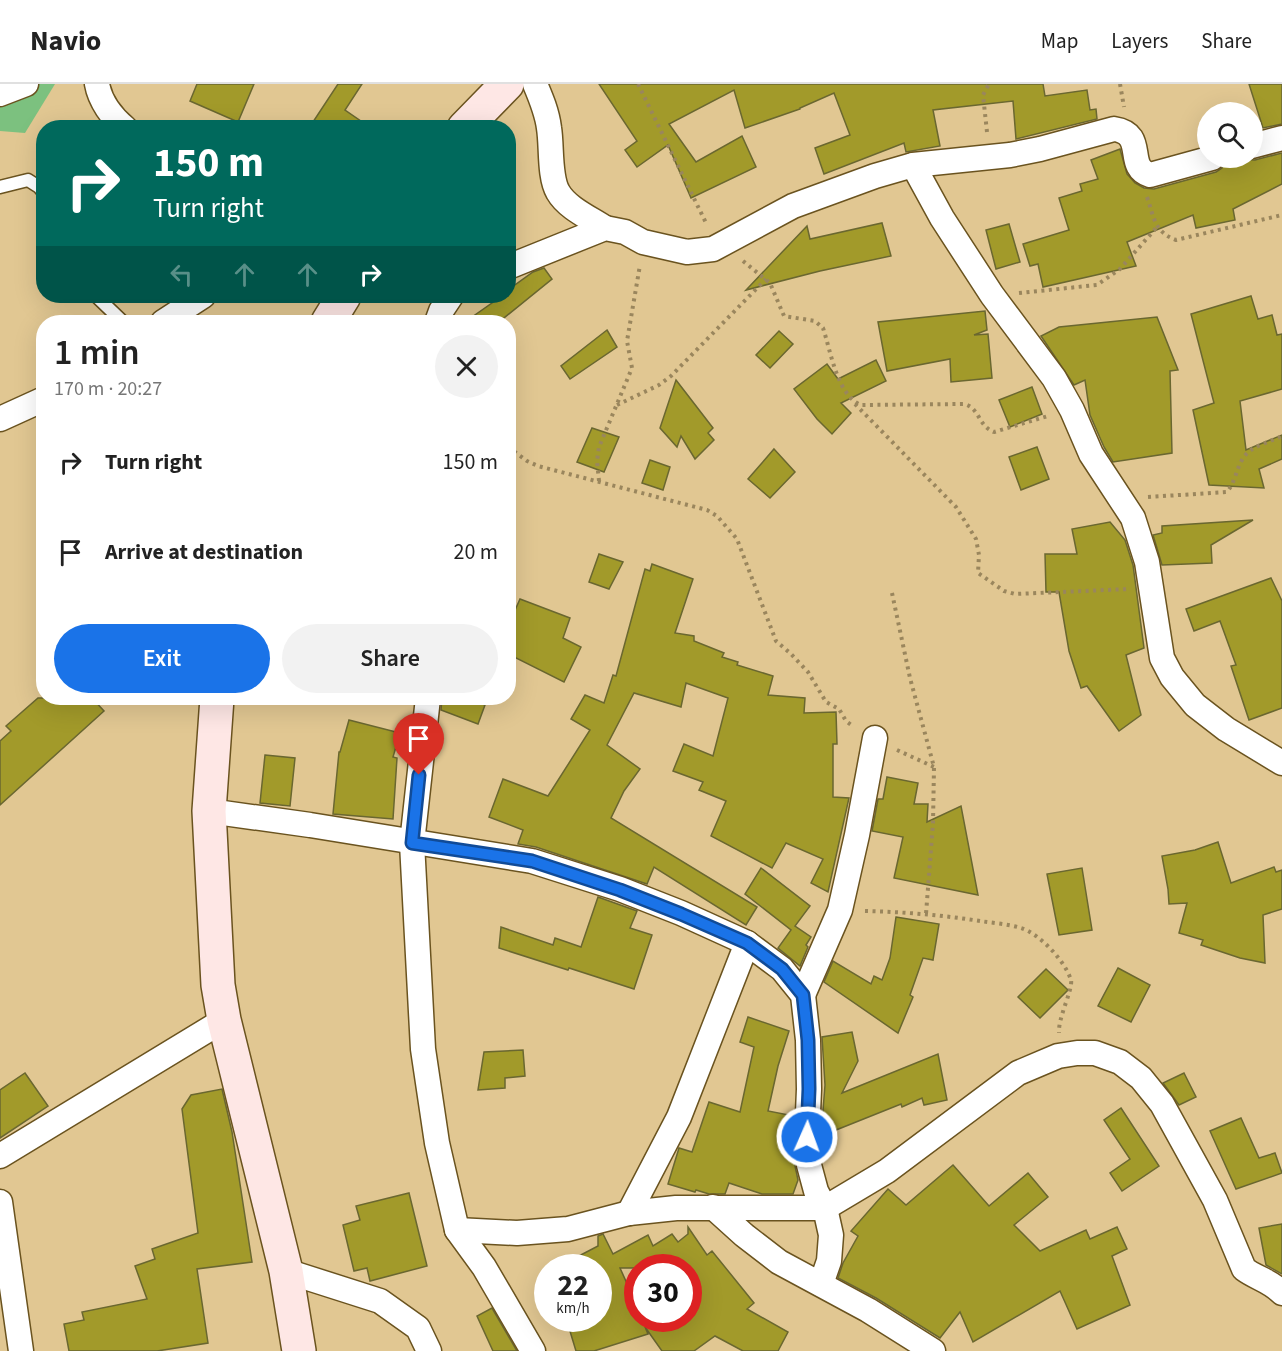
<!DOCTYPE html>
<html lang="en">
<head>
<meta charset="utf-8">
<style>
	body { margin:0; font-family:"Source Sans 3",sans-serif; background:#f2f2f2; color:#222; height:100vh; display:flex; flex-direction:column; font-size:22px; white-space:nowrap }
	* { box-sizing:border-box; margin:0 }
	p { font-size:20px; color:#767676 }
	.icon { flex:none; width:33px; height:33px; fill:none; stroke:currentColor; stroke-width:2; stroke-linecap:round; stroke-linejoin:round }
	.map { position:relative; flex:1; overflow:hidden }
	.details { position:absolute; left:36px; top:231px; width:480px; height:390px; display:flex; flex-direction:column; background:#fff; border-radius:24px; box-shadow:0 6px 24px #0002 }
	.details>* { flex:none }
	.hud { position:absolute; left:36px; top:36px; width:480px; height:183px; border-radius:24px; box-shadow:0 6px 24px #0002; background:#00695c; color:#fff; overflow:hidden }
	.tools { position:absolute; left:1197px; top:18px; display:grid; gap:12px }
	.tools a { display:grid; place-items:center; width:66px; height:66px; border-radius:50%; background:#fff; box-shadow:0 6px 24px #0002; font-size:30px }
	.speed { position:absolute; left:534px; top:1170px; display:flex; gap:12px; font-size:30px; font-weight:700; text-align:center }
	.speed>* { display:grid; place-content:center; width:78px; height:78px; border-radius:50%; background:#fff; box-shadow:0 6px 24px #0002; line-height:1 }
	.speed small { font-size:15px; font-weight:400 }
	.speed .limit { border:9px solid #d22; background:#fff; color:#111 }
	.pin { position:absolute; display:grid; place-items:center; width:51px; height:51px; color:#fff; margin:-62px -26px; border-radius:50% 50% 50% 0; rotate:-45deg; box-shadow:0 0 6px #0007 }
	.pin .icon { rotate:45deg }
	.me { position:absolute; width:66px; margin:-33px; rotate:2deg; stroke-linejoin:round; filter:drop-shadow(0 0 4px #0008) }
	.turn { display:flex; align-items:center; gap:21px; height:126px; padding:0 18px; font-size:27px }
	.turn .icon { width:78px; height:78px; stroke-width:2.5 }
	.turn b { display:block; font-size:42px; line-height:51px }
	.lanes { display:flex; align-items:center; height:57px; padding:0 18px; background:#0003; justify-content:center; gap:30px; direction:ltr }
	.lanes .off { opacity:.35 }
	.round { display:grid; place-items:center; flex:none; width:63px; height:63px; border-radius:32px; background:#f2f2f2 }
	.overview { display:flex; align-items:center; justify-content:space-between; height:102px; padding:0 18px }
	h1 { font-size:36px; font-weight:600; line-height:45px }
	.action { display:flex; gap:12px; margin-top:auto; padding:12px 18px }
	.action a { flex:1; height:69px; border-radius:36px; background:#1a73e8; color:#fff; font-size:24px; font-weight:600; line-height:69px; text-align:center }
	.action a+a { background:#f2f2f2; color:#222 }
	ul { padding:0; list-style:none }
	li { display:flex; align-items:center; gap:18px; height:90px; padding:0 18px }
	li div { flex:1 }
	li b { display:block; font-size:22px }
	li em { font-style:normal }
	header { display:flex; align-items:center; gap:36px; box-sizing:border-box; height:84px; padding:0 30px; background:#fff; border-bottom:2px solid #e0e0e0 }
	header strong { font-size:28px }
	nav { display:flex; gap:33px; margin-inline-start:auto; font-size:21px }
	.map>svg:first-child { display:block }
	.green { fill:#7cc17f }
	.building { fill:#a29a2a; stroke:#6a6730; stroke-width:1.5; fill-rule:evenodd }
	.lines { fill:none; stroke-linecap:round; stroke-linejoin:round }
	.lane-casing { stroke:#6a531f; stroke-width:15 }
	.street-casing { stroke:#6a531f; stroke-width:27 }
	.secondary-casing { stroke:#6a531f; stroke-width:36 }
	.path { stroke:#9a865d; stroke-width:4; stroke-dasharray:3 4.5; stroke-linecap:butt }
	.lane { stroke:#fff; stroke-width:12 }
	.street { stroke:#fff; stroke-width:24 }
	.secondary { stroke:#fee7e5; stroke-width:33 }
	.route-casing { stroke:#114b97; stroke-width:15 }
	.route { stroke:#1a73e8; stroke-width:10 }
</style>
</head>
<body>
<header>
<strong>Navio</strong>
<nav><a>Map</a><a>Layers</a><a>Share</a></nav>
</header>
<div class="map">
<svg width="1282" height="1267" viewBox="0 0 1282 1267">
	<rect width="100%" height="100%" fill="#e1c792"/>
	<!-- green -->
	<polygon class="green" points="0,0 55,0 25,49 0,47"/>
	<!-- building -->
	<g class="building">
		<polygon points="197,0 254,0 238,38 190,17"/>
		<polygon points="338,0 362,0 345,26 371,44 309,44"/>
		<polygon points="599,0 1043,0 1045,12 1087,6 1090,26 1096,25 1097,35 1016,55 1013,17 933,26 940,62 906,68 904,59 824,90 815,64 850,51 834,9 800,24 800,25 745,44 734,6 669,40 696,78 742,52 756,83 691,114 668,61 637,83 625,66 637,57"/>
		<polygon points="1249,0 1282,0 1282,40 1263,44"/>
		<polygon points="1120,65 1127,90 1135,99 1144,104 1154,105 1216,88 1222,84 1226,74 1255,76 1282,69 1282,100 1233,125 1235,136 1196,144 1193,131 1127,158 1136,182 1043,203 1038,180 1030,182 1023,160 1069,146 1059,114 1082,107 1080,100 1098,95 1091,76"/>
		<polygon points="882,139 891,172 820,187 746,206 807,142 810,155"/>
		<polygon points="1009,140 1020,178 996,185 986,146"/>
		<polygon points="544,184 552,195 499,238 465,238 502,212 508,212 508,206 533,188"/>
		<polygon points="1251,212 1258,235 1272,231 1277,251 1282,250 1282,305 1240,317 1246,366 1282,351 1282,375 1259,385 1264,404 1209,401 1193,326 1214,319 1191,230"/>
		<polygon points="985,227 987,246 974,251 988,250 992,294 951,298 950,275 887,287 878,238"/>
		<polygon points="1157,233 1178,286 1170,287 1172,369 1113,378 1104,363 1090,331 1085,296 1074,301 1041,252 1059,243"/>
		<polygon points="607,246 617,263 570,295 561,282"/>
		<polygon points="779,247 793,260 770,284 756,271"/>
		<polygon points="876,276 886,297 841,319 851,329 832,350 817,335 794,305 827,280 838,295"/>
		<polygon points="676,296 713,344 708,349 714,356 695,375 681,352 677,363 660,344"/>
		<polygon points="1032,303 1042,330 1010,343 999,316"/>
		<polygon points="592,344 619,353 604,388 577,378"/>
		<polygon points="1037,363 1049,395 1021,406 1009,373"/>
		<polygon points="774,365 795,388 770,414 748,395"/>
		<polygon points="650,376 670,383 663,406 642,399"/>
		<polygon points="1253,436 1211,461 1212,479 1162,481 1153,451 1162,449 1162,442"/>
		<polygon points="1110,438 1125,456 1133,481 1144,564 1126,571 1141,631 1119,647 1087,602 1081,604 1069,567 1059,508 1046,508 1045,470 1077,470 1072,445"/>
		<polygon points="599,470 623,478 609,505 589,498"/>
		<polygon points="652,480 693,495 675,549 694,552 694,557 724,569 722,573 738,578 737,581 773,592 768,611 805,614 804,629 836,628 837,660 833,660 833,713 849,714 828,808 811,799 823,775 786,759 772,784 711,752 726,717 699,706 703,698 673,687 684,660 713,672 728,614 686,599 681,623 634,609 607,661 640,685 624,707 611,734 757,823 746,841 654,783 647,800 536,763 518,760 523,746 489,733 503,695 548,712 590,646 571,635 585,611 604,619 613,591 616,592 645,485 650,487"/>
		<polygon points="1271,494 1282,517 1282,624 1249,636 1231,582 1236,581 1220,537 1194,547 1186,525"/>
		<polygon points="520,515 570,534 563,554 581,563 564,598 508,570 508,542"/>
		<polygon points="38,614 92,614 104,627 0,721 0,657 11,647 6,642"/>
		<polygon points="442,614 465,614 485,621 478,640 441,626"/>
		<polygon points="349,636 400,649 393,673 397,674 393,735 333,730 339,668 340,668"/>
		<polygon points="265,671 295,674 290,722 260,719"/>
		<polygon points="887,693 918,699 914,720 928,720 927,738 961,722 978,811 894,794 903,753 872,747 878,715 883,715"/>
		<polygon points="1218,758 1231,799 1274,783 1276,788 1282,786 1282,825 1263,831 1265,879 1240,874 1201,861 1203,856 1179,849 1187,819 1169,820 1168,805 1162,772 1195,766"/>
		<polygon points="761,784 810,822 795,842 811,853 806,861 808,863 800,882 778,864 791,846 745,810"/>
		<polygon points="1082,784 1092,846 1059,851 1047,790"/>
		<polygon points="598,813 637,827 630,844 652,851 634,905 569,884 568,886 499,864 501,843 553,861 555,854 581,863"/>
		<polygon points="896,833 939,840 933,876 923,874 910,911 913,913 898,949 824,898 833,877 871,900 874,892 882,896 890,874"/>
		<polygon points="1118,884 1150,901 1131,938 1098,922"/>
		<polygon points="1046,885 1068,906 1040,934 1018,913"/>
		<polygon points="748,933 789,947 778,982 768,1027 794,1032 793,1054 795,1082 798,1096 793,1110 762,1110 729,1099 725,1110 709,1110 696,1106 695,1108 668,1100 679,1064 692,1068 709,1018 740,1028 754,963 740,958"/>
		<polygon points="852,948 858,977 842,1009 938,970 947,1016 924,1021 922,1014 902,1023 901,1020 821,1052 825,1001 822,953"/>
		<polygon points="523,966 525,992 505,994 505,1004 478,1006 484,968"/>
		<polygon points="25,989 48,1022 0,1054 0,1006"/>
		<polygon points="1184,989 1196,1013 1179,1021 1163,999"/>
		<polygon points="222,1005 232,1048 252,1178 197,1185 208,1259 157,1267 69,1267 64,1240 84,1236 82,1228 147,1215 135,1182 155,1175 152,1165 198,1149 182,1025 191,1011"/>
		<polygon points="1121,1024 1159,1082 1122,1107 1110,1089 1130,1075 1104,1036"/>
		<polygon points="1241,1034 1259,1074 1275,1069 1282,1089 1236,1105 1210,1047"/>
		<polygon points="953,1081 989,1122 1028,1089 1048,1113 1014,1141 1040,1167 1086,1146 1090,1155 1117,1143 1127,1165 1112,1172 1130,1221 1077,1245 1060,1207 973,1258 960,1228 940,1254 876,1214 838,1194 843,1179 858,1152 851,1147 888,1105 906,1121"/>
		<polygon points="409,1109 427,1182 370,1197 367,1184 354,1187 343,1141 360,1136 356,1122"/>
		<polygon points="1282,1140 1282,1190 1266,1181 1259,1144"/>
		<path d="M 688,1143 L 707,1171 L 712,1167 L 754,1219 L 747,1225 L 788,1248 L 778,1267 L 743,1267 L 715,1252 L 694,1267 L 662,1267 L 645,1243 L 648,1250 L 594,1267 L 576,1267 L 566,1234 L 598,1234 L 598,1184 L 556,1184 L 598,1162 L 598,1152 L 603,1150 L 613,1170 L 648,1151 L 653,1162 L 672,1150 L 678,1158 L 688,1150 ZM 620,1184 L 688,1184 L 688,1234 L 638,1234 L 638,1224 Z"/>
		<polygon points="492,1224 517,1267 493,1267 477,1232"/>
	</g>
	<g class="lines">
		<defs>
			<g id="lane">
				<polyline points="0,103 28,96 39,103 44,109"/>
				<polyline points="44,143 44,155"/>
				<polyline points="96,212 123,238"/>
			</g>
			<g id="street">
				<path d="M 97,0 C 100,17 112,33 125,44"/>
				<path d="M 535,0 C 541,14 547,28 549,44 C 552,62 549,93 558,108 C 567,124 590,134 605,144"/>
				<polyline points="0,10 26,0"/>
				<polyline points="1252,62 1282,54"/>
				<polyline points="913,81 942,134 992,211 1054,294 1072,326 1091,370 1133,434 1147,478 1162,574 1172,593 1195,621 1226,645 1282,679"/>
				<path d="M 508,183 L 605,144 L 625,148 L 643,158 L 687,168 L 713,165 L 793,122 L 875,92 L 913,81 L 1010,71 L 1040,65 L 1114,45 C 1148,50 1124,83 1150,91 L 1212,74"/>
				<polyline points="163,238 203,212"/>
				<polyline points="437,238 441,227 451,212"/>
				<polyline points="0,335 44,315"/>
				<polyline points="428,614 412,759 423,965 437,1059 457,1146 484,1183 533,1267"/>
				<polyline points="209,727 310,741 532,777 620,805 681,829 747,859 782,885 803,911 808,956 809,1005 807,1053 809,1081 816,1107 825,1124 831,1151 829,1177 821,1200"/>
				<polyline points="803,911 840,826 857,751 875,654"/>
				<polyline points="0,1072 224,936"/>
				<polyline points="0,1118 21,1267"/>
				<polyline points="713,1123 744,1151 779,1178 868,1226 933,1267"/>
				<polyline points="629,1129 679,1033 747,859"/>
				<path d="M 457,1146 L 517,1149 L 568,1145 L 629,1129 L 676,1124 L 825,1124 L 887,1087 L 1018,989 L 1058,972 L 1077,969 L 1095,969 L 1120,978 L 1141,994 L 1162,1020 L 1215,1116 L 1244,1185 C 1256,1194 1271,1197 1282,1209"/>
				<polyline points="286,1187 380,1217 418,1244 429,1267"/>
			</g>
			<g id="secondary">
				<polyline points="464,44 507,0"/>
				<polyline points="328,238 344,212"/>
				<polyline points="217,614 209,727 218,901 224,936 286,1187 299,1267"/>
			</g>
		</defs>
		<!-- lane casing -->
		<use href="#lane" class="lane-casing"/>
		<!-- street casing -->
		<use href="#street" class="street-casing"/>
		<!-- secondary casing -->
		<use href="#secondary" class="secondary-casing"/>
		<!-- path -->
		<g class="path">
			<polyline points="638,0 707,141"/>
			<polyline points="1120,0 1124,23"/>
			<polyline points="987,48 983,11 989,0"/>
			<path d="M 1147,113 C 1154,133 1154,148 1176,156 L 1282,131"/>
			<path d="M 743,177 L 770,199 L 784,232 L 815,237 L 823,244 C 831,268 837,311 861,321 L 964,320 C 980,324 978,342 994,348 L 1048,332"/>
			<polyline points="1019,209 1097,201 1120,185 1157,143"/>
			<polyline points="855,320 956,423 976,455 979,471 978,489 1004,507 1015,510 1129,505"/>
			<polyline points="617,321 659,301 671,292 766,195"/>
			<polyline points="508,363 527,377 538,382 707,426 717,432 737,455 776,557 790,569 808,588 826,618 839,625 846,637 854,643"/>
			<polyline points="599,397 597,377 599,363 632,284 627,257 640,181"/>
			<path d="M 1148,413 L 1227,408 C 1236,397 1236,384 1244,373 C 1251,362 1270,358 1282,352"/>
			<polyline points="892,509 910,594 934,683 933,739 926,830"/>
			<polyline points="897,666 934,683"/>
			<path d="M 865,827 C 904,828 942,831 980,837 C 993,839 1008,840 1021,844 C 1040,850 1065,877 1071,896 C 1073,906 1058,933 1059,949"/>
		</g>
		<!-- lane -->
		<use href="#lane" class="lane"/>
		<!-- street -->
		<use href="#street" class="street"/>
		<!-- secondary -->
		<use href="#secondary" class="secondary"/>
	</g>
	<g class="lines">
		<defs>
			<polyline id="route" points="419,691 412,759 532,777 620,806 681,830 747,859 782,885 803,911 808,956 809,1005 807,1053"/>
		</defs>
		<!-- route casing -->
		<use href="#route" class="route-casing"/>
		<!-- route -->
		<use href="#route" class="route"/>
	</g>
</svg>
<div class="tools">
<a><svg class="icon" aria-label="search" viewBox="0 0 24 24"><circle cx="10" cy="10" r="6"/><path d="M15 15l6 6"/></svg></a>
</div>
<div class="speed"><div>22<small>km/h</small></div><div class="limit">30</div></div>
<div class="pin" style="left:419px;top:691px;background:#d93025"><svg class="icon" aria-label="arrive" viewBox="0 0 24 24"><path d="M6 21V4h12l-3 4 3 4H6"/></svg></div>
<svg class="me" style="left:807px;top:1053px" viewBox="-20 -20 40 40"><circle r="17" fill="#1a73e8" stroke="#fff" stroke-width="3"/><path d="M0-11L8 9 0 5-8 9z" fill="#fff"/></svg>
<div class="hud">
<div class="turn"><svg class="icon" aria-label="right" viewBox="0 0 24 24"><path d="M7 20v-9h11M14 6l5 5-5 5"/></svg><div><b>150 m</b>Turn right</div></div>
<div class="lanes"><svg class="icon off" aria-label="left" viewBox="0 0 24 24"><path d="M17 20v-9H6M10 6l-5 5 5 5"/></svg><svg class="icon off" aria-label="ahead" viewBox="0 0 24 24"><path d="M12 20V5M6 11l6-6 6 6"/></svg><svg class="icon off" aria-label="ahead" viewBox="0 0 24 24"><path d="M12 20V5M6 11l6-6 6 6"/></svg><svg class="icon" aria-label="right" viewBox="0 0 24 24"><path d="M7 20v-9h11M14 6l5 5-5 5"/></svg></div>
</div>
<section class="details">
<div class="overview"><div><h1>1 min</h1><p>170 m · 20:27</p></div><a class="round"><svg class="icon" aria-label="close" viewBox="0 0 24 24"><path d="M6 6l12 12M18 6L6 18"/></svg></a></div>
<ul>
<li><svg class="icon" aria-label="right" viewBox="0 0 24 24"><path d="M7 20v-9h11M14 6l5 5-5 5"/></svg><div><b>Turn right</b></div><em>150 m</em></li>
<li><svg class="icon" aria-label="arrive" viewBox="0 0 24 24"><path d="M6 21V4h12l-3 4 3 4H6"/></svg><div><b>Arrive at destination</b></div><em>20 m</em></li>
</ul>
<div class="action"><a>Exit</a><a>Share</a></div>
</section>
</div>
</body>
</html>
